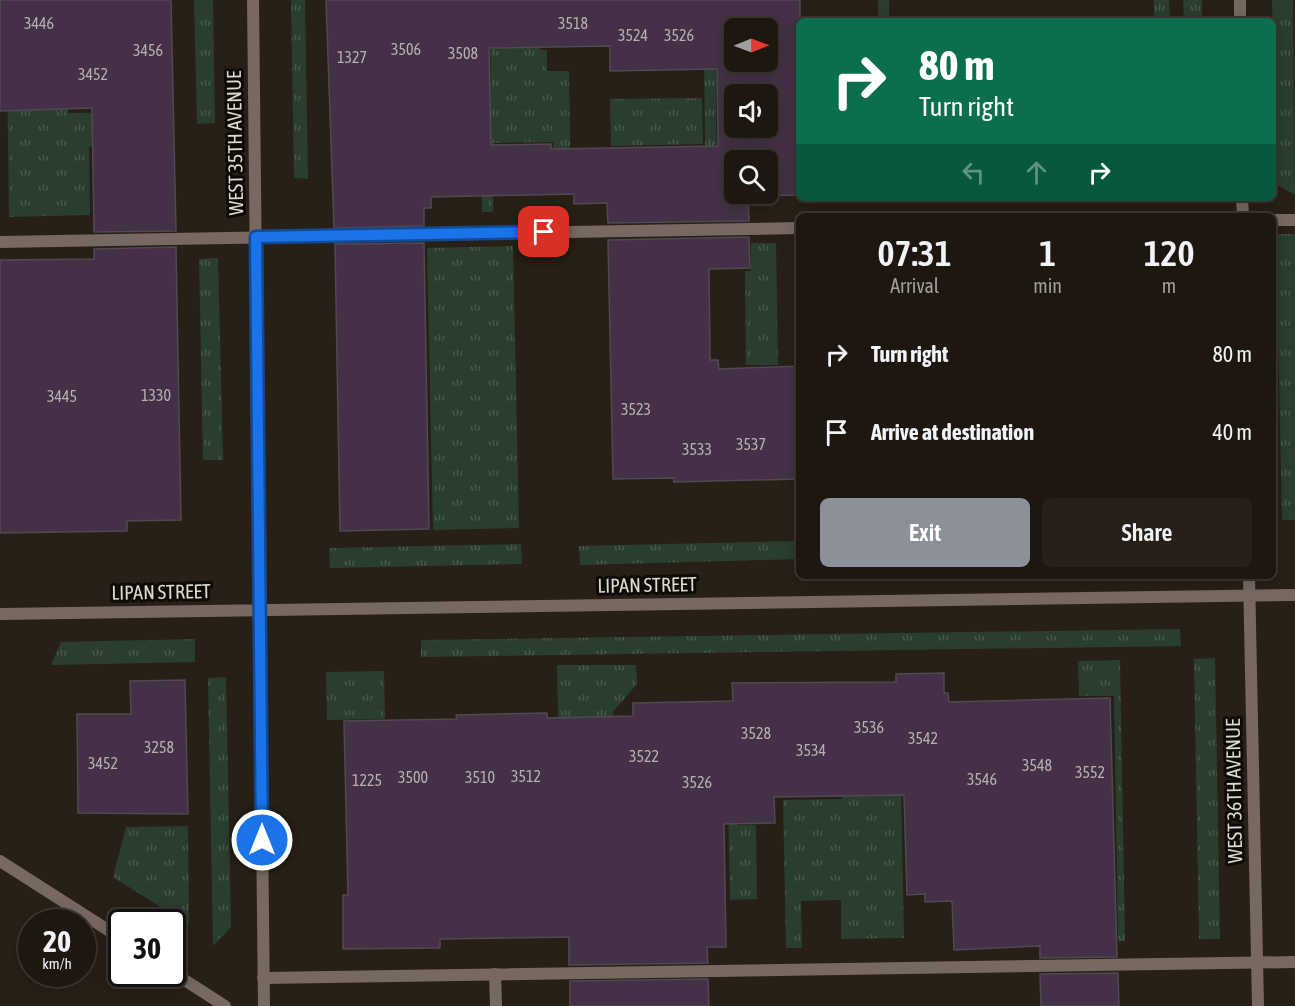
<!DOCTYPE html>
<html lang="en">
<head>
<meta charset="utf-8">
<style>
	body { margin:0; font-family:"Asap Condensed",sans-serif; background:#262019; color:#f1f3f6; height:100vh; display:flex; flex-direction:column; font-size:22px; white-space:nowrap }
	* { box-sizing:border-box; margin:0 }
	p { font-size:20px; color:#a19f9f }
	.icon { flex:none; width:33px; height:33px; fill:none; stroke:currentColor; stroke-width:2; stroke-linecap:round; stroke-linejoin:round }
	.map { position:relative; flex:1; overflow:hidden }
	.details { position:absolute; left:796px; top:213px; width:480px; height:366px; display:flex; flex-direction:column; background:#1e1710; border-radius:9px; box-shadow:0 3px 15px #0003,0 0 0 2px #3c3630 }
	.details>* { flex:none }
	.hud { position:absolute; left:796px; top:18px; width:480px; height:183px; border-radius:9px; box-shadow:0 3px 15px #0003,0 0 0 2px #3c3630; background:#0b6e4f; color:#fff; overflow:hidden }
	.needle { width:39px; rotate:89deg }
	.tools { position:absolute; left:724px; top:18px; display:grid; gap:12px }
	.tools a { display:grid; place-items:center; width:54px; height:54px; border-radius:9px; background:#1e1710; box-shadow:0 3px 15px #0003,0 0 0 2px #3c3630; font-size:30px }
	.speed { position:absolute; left:18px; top:909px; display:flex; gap:12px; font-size:30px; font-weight:700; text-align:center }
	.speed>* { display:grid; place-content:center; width:78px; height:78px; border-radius:50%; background:#1e1710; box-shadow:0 3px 15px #0003,0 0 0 2px #3c3630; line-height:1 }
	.speed small { font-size:15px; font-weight:400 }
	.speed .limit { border:3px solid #111; border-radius:9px; background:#fff; color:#111 }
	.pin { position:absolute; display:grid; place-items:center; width:51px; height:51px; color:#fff; margin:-26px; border-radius:12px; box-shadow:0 3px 9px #0006 }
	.me { position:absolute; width:66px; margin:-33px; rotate:0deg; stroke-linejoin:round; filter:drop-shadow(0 0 4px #0008) }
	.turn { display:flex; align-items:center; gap:21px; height:126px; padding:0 24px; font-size:27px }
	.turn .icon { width:78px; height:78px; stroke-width:2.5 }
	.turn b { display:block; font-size:42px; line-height:51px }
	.lanes { display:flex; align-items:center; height:57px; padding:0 24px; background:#0003; justify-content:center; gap:30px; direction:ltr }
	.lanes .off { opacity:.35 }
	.eta { display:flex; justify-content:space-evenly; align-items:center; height:102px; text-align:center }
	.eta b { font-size:36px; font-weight:600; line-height:42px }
	.primary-button { display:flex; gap:12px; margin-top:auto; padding:12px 24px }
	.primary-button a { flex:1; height:69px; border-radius:9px; background:#8c9099; color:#fff; font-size:24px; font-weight:600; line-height:69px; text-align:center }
	.primary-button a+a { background:#262019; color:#f1f3f6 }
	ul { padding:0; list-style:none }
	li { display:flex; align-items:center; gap:18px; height:78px; padding:0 24px }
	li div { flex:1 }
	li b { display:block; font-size:22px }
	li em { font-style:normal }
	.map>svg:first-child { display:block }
	.grass { fill:url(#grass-tufts) }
	.building { fill:#443147; stroke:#514852; stroke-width:1.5; fill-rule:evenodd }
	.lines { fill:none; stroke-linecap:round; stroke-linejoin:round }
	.lane { stroke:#776862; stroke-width:12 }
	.street { stroke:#776862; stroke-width:12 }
	.route-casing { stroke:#114b97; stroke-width:15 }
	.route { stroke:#1a73e8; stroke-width:10 }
	.labels { text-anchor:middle; stroke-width:6; stroke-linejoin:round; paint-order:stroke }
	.number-label { font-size:16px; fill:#b8afb0 }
	.street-label { font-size:20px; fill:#dfd9d3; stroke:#0e0a06 }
</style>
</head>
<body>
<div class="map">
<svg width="1295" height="1006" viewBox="0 0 1295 1006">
	<defs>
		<pattern id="grass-tufts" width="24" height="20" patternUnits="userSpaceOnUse" patternTransform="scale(1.5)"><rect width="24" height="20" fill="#293e2f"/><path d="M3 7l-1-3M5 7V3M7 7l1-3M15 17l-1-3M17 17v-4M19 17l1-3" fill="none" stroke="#48594c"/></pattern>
	</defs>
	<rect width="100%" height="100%" fill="#281f16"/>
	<!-- grass -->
	<g class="grass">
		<polygon points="194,0 213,0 215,123 197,124"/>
		<polygon points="291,0 305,0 308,179 294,178"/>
		<polygon points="490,0 539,0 540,50 547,50 547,71 569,71 571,192 554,192 553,142 493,143 493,212 482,212 481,137 435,108 491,107"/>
		<polygon points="703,0 715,0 717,197 706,197"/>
		<rect x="878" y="0" width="11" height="21"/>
		<polygon points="1154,0 1169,0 1170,21 1154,21"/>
		<polygon points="1183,0 1202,0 1202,21 1184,21"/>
		<polygon points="1272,0 1293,0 1295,195 1276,184"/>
		<polygon points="68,52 68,113 146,112 130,146 89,147 90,215 9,217 7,55"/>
		<polygon points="702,98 703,144 611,146 610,99"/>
		<polygon points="1276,234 1295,234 1295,520 1282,520"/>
		<polygon points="751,243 776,243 778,365 746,365 745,271 751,271"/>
		<polygon points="513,246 519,528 433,530 427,248"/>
		<polygon points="218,258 223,460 203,460 199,259"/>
		<polygon points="799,541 799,559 580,565 579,546"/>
		<polygon points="521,544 522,564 330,568 329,548"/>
		<polygon points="1180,629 1181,646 421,657 421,640"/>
		<polygon points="195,639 195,662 51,665 61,642"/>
		<polygon points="1215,658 1220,939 1199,939 1194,659"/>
		<polygon points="1120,660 1125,941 1118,941 1114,696 1079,696 1078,661"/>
		<polygon points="557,665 636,665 637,684 613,712 614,810 562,925"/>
		<polygon points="384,671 385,719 327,720 326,672"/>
		<polygon points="226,677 231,927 213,946 208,678"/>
		<polygon points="901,787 904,938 841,939 841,900 801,901 802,948 786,948 783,800 842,799 842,788"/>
		<polygon points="728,798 736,798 737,825 756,825 757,899 730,900"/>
		<polygon points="188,826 189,925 113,877 126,827"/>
	</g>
	<!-- building -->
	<g class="building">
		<polygon points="0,0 171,0 176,231 94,232 92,108 0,111"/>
		<path d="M 326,0 L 800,0 L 800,195 L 748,196 L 749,221 L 608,223 L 607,203 L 574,204 L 574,194 L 431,197 L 431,208 L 424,208 L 424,226 L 334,228 ZM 735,28 L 768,28 L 768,62 L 735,62 ZM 610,46 L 610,71 L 717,69 L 718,146 L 551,149 L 551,144 L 491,145 L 489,48 ZM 735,94 L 768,94 L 768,128 L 735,128 ZM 735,160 L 768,160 L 768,194 L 735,194 Z"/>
		<polygon points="749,237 750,268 709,269 710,360 718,360 719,369 800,366 800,479 674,482 674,478 613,479 608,240"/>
		<polygon points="424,243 429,529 340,531 335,244"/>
		<polygon points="176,247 181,520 127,521 127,531 0,533 0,260 94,259 94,249"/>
		<polygon points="944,673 944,693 948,693 949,702 1110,698 1117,957 1040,958 1040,946 954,950 952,901 925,902 925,894 907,895 904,795 774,797 775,823 724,824 726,947 707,947 708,963 569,965 569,937 440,939 440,948 343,949 343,895 348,895 344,721 457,719 456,715 547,713 547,718 633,716 633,703 733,701 732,683 896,682 896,674"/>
		<polygon points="185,680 188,814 78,813 77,714 131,714 130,681"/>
		<polygon points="1118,973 1119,1006 1041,1006 1040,974"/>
		<polygon points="708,979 709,1006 570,1006 570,981"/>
	</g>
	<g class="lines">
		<!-- lane -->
		<g class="lane">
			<polyline points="1274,220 1295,220"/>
			<polyline points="0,242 800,228"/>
			<polyline points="495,974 496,1006"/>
			<polyline points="263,978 1295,962"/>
		</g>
		<!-- street -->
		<g class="street">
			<polyline points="253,0 264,1006"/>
			<polyline points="1240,0 1240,21"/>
			<polyline points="1242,198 1243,216"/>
			<polyline points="1249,576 1258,1006"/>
			<polyline points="0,614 1295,595"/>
			<polyline points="0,861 122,939"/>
			<polyline points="172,972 225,1006"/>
		</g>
	</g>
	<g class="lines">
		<defs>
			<polyline id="route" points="262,840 256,237 544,232"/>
		</defs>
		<!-- route casing -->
		<use href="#route" class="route-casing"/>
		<!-- route -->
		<use href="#route" class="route"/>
	</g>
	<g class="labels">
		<!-- number labels -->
		<g class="number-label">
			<text x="39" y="29">3446</text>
			<text x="573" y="29">3518</text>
			<text x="633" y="41">3524</text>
			<text x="679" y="41">3526</text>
			<text x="406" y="55">3506</text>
			<text x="148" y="56">3456</text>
			<text x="463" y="59">3508</text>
			<text x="352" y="63">1327</text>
			<text x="93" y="80">3452</text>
			<text x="156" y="401">1330</text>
			<text x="62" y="402">3445</text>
			<text x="636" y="415">3523</text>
			<text x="751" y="450">3537</text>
			<text x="697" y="455">3533</text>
			<text x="869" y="733">3536</text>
			<text x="756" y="739">3528</text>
			<text x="923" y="744">3542</text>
			<text x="159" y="753">3258</text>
			<text x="811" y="756">3534</text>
			<text x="644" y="762">3522</text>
			<text x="103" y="769">3452</text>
			<text x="1037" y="771">3548</text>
			<text x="1090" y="778">3552</text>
			<text x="526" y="782">3512</text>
			<text x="413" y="783">3500</text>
			<text x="480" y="783">3510</text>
			<text x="982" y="785">3546</text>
			<text x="367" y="786">1225</text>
			<text x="697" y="788">3526</text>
		</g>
		<!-- street labels -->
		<g class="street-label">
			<text transform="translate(235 143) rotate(-91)" y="7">WEST 35TH AVENUE</text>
			<text transform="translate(647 585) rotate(-1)" y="7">LIPAN STREET</text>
			<text transform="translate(161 592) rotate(-1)" y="7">LIPAN STREET</text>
			<text transform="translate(1234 791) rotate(-91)" y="7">WEST 36TH AVENUE</text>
		</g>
	</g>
</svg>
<div class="tools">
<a><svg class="needle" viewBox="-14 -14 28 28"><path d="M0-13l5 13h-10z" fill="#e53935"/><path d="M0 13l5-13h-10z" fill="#a19f9f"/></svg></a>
<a><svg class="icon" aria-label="sound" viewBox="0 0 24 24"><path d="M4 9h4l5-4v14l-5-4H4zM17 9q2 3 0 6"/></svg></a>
<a><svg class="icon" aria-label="search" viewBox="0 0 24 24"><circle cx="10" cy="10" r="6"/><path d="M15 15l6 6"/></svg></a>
</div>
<div class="speed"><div>20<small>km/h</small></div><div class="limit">30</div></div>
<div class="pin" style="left:544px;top:232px;background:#d93025"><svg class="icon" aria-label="arrive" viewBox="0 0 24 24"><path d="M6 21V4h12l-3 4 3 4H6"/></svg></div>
<svg class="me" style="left:262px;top:840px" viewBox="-20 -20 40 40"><circle r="17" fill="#1a73e8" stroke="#fff" stroke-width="3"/><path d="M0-11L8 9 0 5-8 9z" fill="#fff"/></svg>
<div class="hud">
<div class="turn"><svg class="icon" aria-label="right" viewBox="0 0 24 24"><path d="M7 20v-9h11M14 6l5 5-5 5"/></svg><div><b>80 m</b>Turn right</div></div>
<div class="lanes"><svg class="icon off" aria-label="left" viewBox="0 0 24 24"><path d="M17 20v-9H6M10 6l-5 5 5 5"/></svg><svg class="icon off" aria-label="ahead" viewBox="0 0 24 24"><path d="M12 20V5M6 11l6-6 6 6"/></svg><svg class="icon" aria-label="right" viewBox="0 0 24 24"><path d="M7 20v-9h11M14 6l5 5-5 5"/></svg></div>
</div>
<section class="details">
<div class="eta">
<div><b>07:31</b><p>Arrival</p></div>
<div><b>1</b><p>min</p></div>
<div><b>120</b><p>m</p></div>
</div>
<ul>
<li><svg class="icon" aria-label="right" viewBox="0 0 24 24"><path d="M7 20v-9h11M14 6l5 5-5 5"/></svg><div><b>Turn right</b></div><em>80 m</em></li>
<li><svg class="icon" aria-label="arrive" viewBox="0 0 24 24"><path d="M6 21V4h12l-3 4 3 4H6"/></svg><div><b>Arrive at destination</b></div><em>40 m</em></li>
</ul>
<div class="primary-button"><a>Exit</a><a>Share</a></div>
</section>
</div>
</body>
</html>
